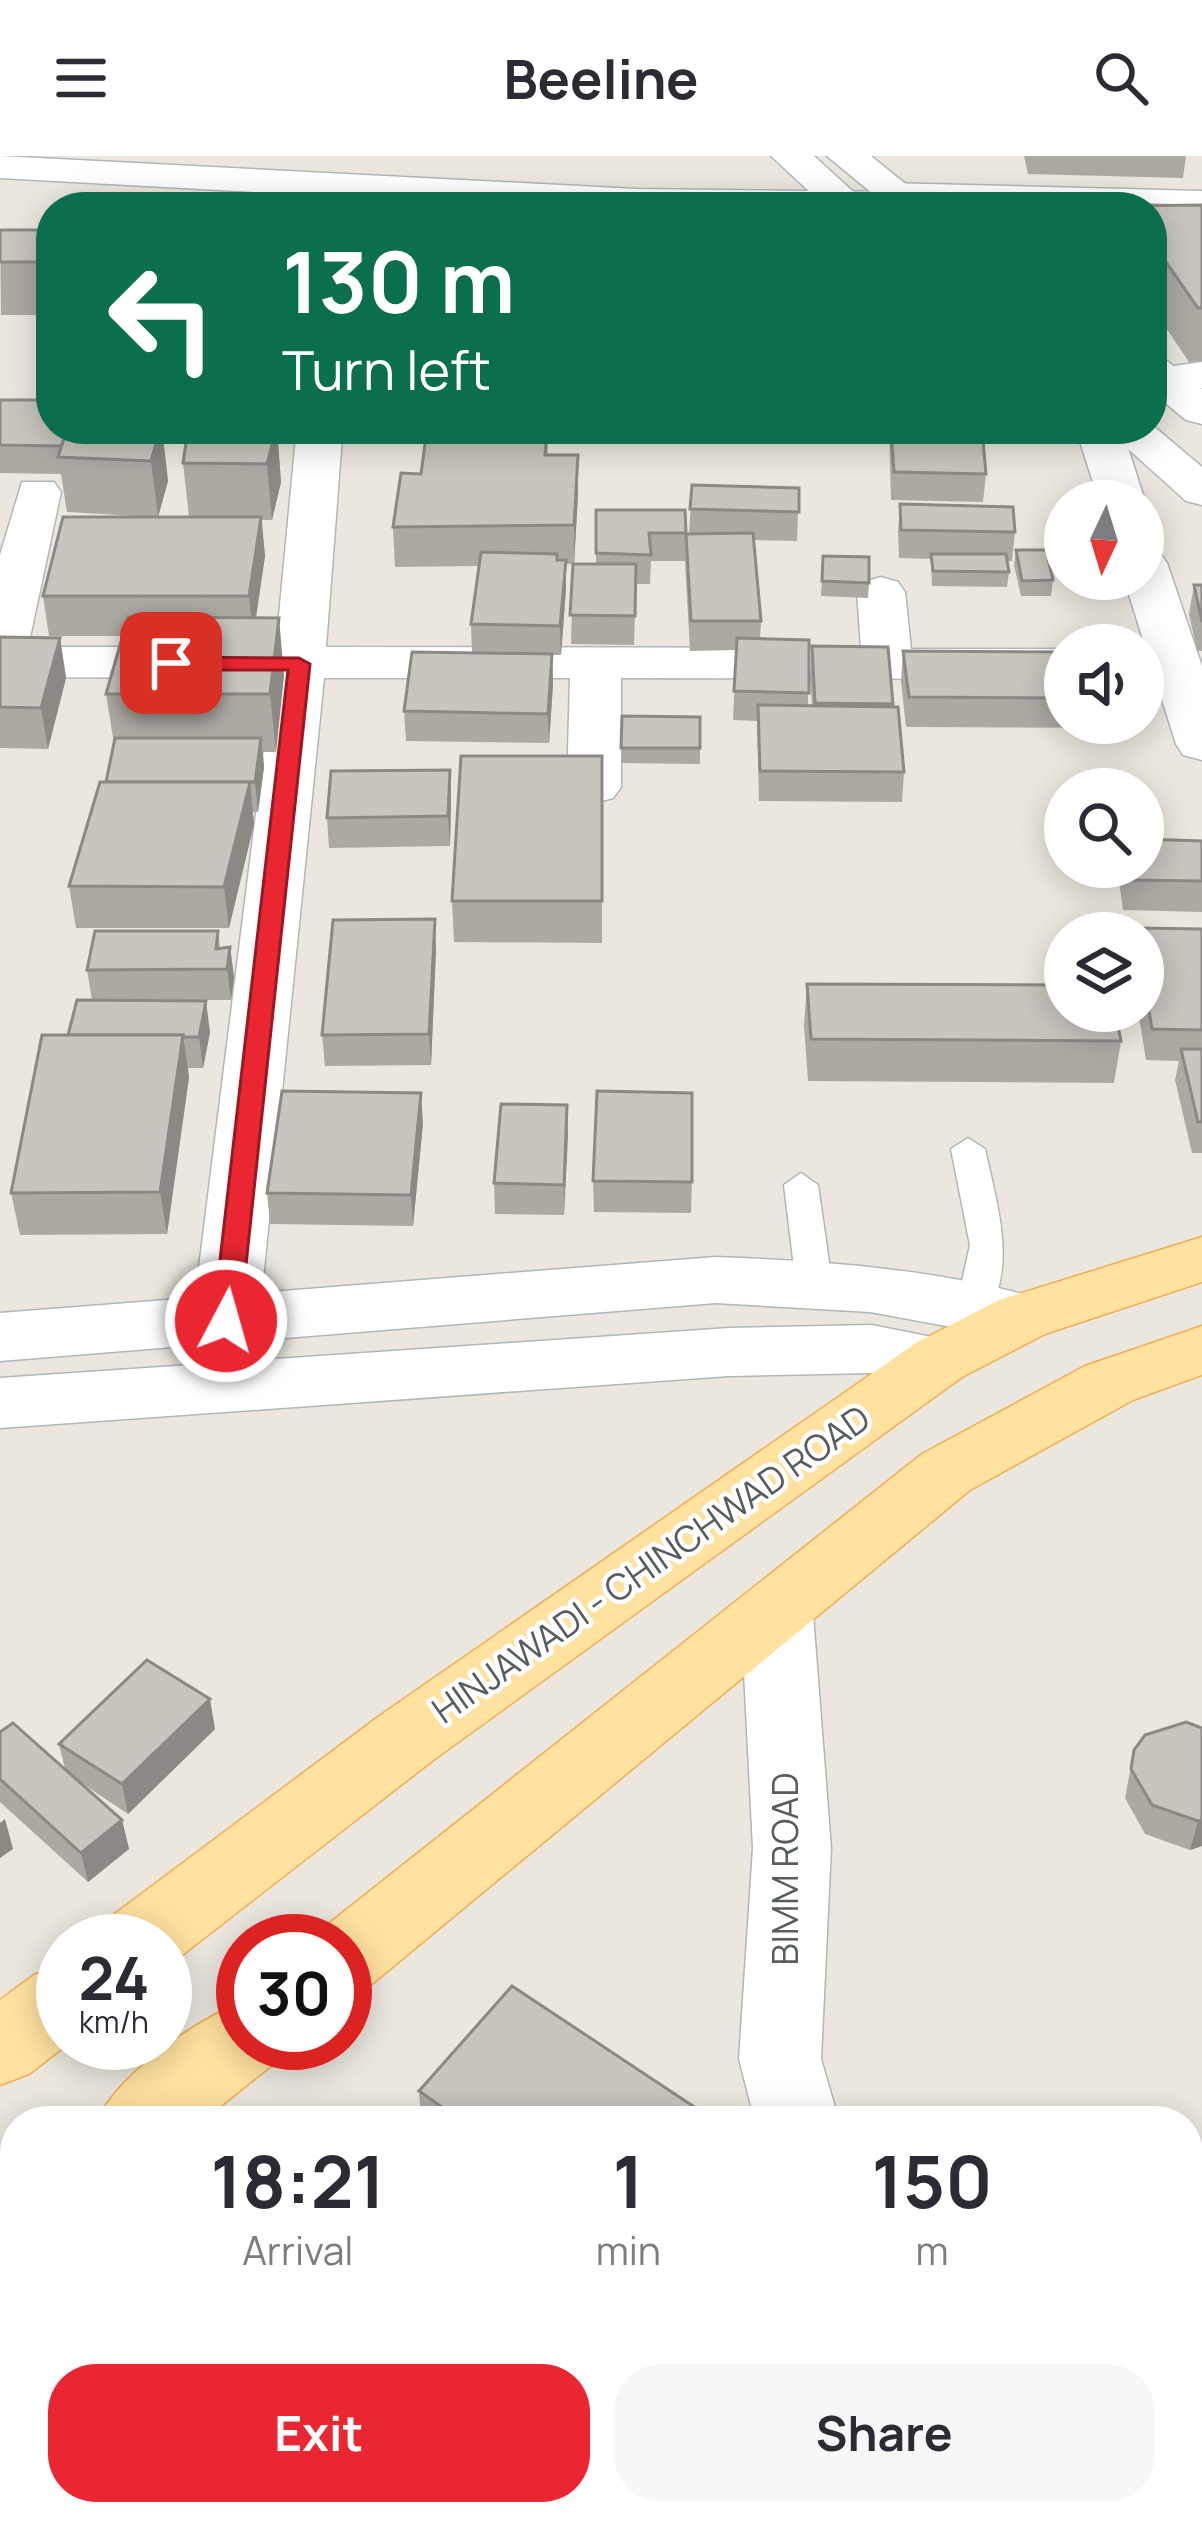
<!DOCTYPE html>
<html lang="en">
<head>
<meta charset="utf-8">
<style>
	body { margin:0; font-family:Manrope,sans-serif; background:#f7f7f7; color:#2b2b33; height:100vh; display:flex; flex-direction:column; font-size:45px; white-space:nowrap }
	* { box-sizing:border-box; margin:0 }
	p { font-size:39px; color:#7c7c81 }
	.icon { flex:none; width:66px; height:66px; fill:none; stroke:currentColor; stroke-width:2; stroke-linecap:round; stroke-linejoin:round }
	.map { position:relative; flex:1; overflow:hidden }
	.details { position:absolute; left:0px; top:1950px; width:1203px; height:420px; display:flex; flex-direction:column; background:#fff; border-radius:48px 48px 0 0; box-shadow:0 6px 30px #0003 }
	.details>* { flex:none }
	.top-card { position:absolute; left:36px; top:36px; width:1131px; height:252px; border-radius:48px; box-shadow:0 6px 30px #0003; background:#0b6e4f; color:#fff; overflow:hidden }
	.needle { width:78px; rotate:184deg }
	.controls { position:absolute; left:1044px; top:324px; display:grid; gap:24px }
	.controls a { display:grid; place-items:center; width:120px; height:120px; border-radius:50%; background:#fff; box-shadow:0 6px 30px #0003; font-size:60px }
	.speed { position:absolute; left:36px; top:1758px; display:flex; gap:24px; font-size:60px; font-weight:700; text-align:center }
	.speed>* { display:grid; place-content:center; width:156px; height:156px; border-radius:50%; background:#fff; box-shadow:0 6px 30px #0003; line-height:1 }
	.speed small { font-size:30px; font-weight:400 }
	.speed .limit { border:18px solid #d22; background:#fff; color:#111 }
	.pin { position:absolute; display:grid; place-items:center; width:102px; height:102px; color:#fff; margin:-51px; border-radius:24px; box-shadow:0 6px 18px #0006 }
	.me { position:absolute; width:132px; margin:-66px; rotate:6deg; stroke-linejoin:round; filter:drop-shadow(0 0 9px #0008) }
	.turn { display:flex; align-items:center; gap:42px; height:252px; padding:0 48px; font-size:54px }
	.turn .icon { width:156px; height:156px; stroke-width:2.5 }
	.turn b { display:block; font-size:84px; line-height:102px }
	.eta { display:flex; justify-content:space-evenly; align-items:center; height:204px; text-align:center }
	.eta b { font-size:72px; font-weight:700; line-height:84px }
	.cta { display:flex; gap:24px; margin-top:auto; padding:24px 48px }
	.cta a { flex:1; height:138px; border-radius:48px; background:#ea2633; color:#fff; font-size:48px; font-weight:700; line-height:138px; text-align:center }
	.cta a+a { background:#f7f7f7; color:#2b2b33 }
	header { display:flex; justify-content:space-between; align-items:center; height:156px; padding:0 48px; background:#fff; font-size:54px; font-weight:700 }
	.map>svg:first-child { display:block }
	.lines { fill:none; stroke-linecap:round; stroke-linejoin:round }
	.service-casing { stroke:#b2b6ba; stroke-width:3 }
	.minor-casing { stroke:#b2b6ba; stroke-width:3 }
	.tertiary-casing { stroke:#b2b6ba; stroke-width:3 }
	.primary-casing { stroke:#f2ad51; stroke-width:3 }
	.service { fill:#fff; fill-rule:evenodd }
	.minor { fill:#fff; fill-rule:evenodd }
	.tertiary { fill:#fff; fill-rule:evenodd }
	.primary { fill:#ffe1a0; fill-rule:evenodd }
	.wall { fill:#aca9a3 }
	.shaded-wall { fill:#8c8985 }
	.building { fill:#c8c4be; stroke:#8c8985; stroke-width:3 }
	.route { fill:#ea2633; stroke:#981921; stroke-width:3 }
	.labels { text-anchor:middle; stroke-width:9; stroke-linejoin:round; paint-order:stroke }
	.street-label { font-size:36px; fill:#585d60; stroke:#fff }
</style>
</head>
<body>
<header><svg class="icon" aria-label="menu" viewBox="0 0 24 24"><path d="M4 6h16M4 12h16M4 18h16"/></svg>Beeline<svg class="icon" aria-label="search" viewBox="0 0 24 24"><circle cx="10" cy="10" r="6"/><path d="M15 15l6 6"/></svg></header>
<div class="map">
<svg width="1202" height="2370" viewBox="0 0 1202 2370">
	<rect width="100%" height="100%" fill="#ebe7de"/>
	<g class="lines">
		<defs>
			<g id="service">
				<polygon points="888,27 1202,35 1202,49 880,38 880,28"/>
				<path d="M 968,982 L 985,993 C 996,1045 1017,1107 988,1157 L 962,1157 L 957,1148 L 970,1089 L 951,993 Z"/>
				<polygon points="801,1017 818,1029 832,1127 826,1136 802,1136 796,1127 784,1029"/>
			</g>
			<g id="minor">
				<polygon points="0,0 636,33 909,36 923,40 929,48 528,51 0,22"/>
				<polygon points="1202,206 1202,232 1152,233 1152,213"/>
				<polygon points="302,273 336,273 342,281 326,491 861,492 857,436 864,426 881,421 898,426 905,436 911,493 1065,493 1065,523 621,522 621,631 613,642 594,647 575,642 567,631 570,522 324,522 252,1231 242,1248 218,1256 194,1248 184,1231 273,522 0,521 0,399 22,326 54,326 61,336 28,491 276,491 296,281"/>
				<polygon points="1076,273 1122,273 1145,345 1143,348 1099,345"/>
				<polygon points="1143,393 1160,397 1167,407 1202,510 1202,604 1183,599 1176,588 1124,423 1143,423"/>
				<polygon points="777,1430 803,1438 813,1458 831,1692 821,1903 839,1965 755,1965 739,1903 753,1692 741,1458 751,1438"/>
				<polygon points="1188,2324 1202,2331 1202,2370 1112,2370 1106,2355 1188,2355"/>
			</g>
			<g id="tertiary">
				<polygon points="771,0 814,0 870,51 826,51"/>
				<polygon points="827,0 871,0 934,51 889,51"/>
				<polygon points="1152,201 1167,205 1202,233 1202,268 1186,264 1152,236"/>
				<polygon points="1152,269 1202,311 1202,349 1186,345 1106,273"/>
				<path d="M 716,1101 C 827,1105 938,1113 1045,1144 L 1055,1161 L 1045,1178 L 1022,1184 L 870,1156 L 716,1147 L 0,1205 L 0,1157 Z"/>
				<polygon points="872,1169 962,1187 972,1204 962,1221 939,1228 872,1217 729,1220 0,1272 0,1222 729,1172"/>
			</g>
			<g id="primary">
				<polygon points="1202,1081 1202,1126 1045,1178 962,1221 432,1605 168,1810 165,1785 100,1785 112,1760 378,1561 916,1187 999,1144"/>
				<polygon points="1202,1170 1202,1219 1133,1244 970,1334 373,1827 345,1837 345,1785 313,1785 317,1777 922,1298 1085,1210"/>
				<polygon points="63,1808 63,1887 69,1887 29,1918 0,1929 0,1844 34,1819"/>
				<path d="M 243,1846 L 243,1887 L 282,1887 L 272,1909 L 202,1965 L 97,1965 C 118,1919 195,1864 243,1846 Z"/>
				<polygon points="15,2023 15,2110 0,2116 0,2028"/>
			</g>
		</defs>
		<!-- service casing -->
		<use href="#service" class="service-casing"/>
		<!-- minor casing -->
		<use href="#minor" class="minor-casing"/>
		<!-- tertiary casing -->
		<use href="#tertiary" class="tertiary-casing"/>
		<!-- primary casing -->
		<use href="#primary" class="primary-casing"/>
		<!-- service -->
		<use href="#service" class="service"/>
		<!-- minor -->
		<use href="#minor" class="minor"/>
		<!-- tertiary -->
		<use href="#tertiary" class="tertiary"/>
		<!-- primary -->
		<use href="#primary" class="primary"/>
	</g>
	<!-- wall -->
	<g class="wall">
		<polygon points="1024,0 1186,0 1183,22 1028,18"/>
		<polygon points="1202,49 1202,205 1189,206 1152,151 1152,51"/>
		<polygon points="0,74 51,74 51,159 1,159"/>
		<polygon points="0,244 51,273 162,273 168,325 158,361 189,361 183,307 277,273 281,326 272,364 262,364 265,400 256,462 284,519 276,596 263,596 264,611 258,656 253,656 254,668 229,772 76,772 69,730 106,626 114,588 106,538 122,480 49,480 43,440 152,361 67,356 61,318 0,317"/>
		<polygon points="547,273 548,299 578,338 574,408 596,408 596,354 689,378 692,329 799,332 797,385 753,384 761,465 760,483 809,484 808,550 812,550 810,520 812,490 888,491 893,551 904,616 902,646 759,645 757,565 733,564 736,494 690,495 685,405 651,405 650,428 636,428 634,489 571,488 573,408 566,408 566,433 561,499 552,499 553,528 549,587 406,585 404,555 472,497 471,468 479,410 395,411 393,371 421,318"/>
		<polygon points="889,273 982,273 986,318 983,346 891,344"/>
		<polygon points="900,348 1015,376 1012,405 1007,405 1009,416 1007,431 932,430 931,403 899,402 898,376"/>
		<polygon points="1016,394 1053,424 1051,440 1021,440 1014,409"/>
		<polygon points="823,400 869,427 868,442 821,440"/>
		<polygon points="1194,429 1202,429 1202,495 1197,495 1189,458"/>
		<polygon points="0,481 60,482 66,522 48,593 0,592"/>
		<polygon points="903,495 1065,496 1065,567 1141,567 1140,572 906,571 901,525"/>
		<polygon points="622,560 700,561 700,608 621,607"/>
		<polygon points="602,600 602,787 454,786 452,745"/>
		<polygon points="450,614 451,644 450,690 329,692 327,662"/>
		<polygon points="1202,685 1202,756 1123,754 1117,711 1143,711"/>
		<polygon points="1136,772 1202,773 1202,997 1192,997 1175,924 1179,905 1146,904 1138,855 1143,855 1143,777 1135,777"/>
		<polygon points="218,775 220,793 230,791 234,821 231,844 127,844 210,876 203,912 188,912 189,921 167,1078 20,1079 11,1037 92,844 87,814"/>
		<polygon points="436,793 431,909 325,910 322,879"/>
		<polygon points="807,828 1121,885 1114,927 808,925 804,870"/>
		<polygon points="567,949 564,1059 495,1058 494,1027"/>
		<polygon points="423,967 413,1070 270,1068 267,1037"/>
		<polygon points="593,1025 692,1026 691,1057 594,1056"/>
		<polygon points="1186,1566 1202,1690 1190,1694 1145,1678 1125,1642 1134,1594"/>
		<polygon points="215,1573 128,1658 80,1626 122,1664 129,1693 88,1726 0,1646 0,1576 65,1613 59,1588"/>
		<polygon points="419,1935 695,1965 421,1965"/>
		<polygon points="195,2355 242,2355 230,2370 214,2370"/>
		<polygon points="424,2355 521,2355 503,2370 490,2370 483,2361 472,2370 436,2370"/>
	</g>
	<!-- shaded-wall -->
	<g class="shaded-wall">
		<polygon points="160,273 162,273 168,325 158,361 151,305"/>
		<polygon points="277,273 281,326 272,364 267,308"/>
		<polygon points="578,299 578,338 574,408 574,369"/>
		<polygon points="261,361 265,400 253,480 249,440"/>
		<polygon points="566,404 566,433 561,499 560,470"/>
		<polygon points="279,462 284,519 276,596 270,538"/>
		<polygon points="60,482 66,522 48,593 41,552"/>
		<polygon points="552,498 553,528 549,587 548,558"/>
		<polygon points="261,582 264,611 258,656 255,626"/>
		<polygon points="450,614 451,644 450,690 448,660"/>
		<polygon points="250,626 254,668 229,772 224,731"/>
		<polygon points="435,763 436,793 431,909 429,878"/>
		<polygon points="230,791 234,821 231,844 227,813"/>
		<polygon points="206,845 210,876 203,912 199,881"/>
		<polygon points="183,879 189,921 167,1078 160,1036"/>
		<polygon points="421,937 423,967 413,1070 411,1039"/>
		<polygon points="567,949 568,980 564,1059 564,1029"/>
		<polygon points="210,1543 215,1573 128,1658 122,1628"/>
		<polygon points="5,1663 13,1693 0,1702 0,1667"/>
		<polygon points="122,1664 129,1693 88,1726 81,1697"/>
		<polygon points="1202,1664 1202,1690 1190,1694 1198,1665"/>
		<polygon points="696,1952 695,1965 686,1965"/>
		<polygon points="15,2322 16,2355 0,2370 0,2338"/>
		<polygon points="218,2355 242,2355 230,2370 222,2370"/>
		<polygon points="447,2355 482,2355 483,2361 472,2370 448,2370"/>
		<polygon points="494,2355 521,2355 503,2370 495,2370"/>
		<polygon points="544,2355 555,2355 545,2364"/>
	</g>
	<!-- building -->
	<g class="building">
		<polygon points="1202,49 1202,152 1198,152 1152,86 1152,51 1127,50"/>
		<rect x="0" y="74" width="51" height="32"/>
		<polygon points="0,244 51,244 51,273 67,273 62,290 0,289"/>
		<polygon points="67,273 160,273 151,305 58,301"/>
		<polygon points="188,273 276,273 267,308 183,307"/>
		<polygon points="427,273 547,273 545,299 578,299 574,369 393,371 401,317 421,318"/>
		<polygon points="891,273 982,273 986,318 894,316"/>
		<polygon points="692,329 799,332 799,356 690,353"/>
		<polygon points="900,348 1013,351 1015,376 901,374"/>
		<polygon points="596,354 685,354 686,377 649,377 651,399 596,397"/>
		<polygon points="63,361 261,361 249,440 43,440"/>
		<polygon points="753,377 761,465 691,465 686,378"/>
		<polygon points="1016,394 1046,394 1053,424 1022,425"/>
		<polygon points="481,396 557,398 557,404 566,404 560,470 471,468"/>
		<polygon points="931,398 1006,398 1009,416 933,415"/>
		<polygon points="823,400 869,401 869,427 822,425"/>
		<polygon points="573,408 636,408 635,460 570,459"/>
		<polygon points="1194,429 1202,429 1202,466"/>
		<polygon points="128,461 279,462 270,538 106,538"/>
		<polygon points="0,481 60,482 41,552 0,551"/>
		<polygon points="737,482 809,484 809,537 734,535"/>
		<polygon points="812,490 888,491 893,548 815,547"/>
		<polygon points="903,495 1065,496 1065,542 909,541"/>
		<polygon points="412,496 552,498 548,558 404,555"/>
		<polygon points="758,549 898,551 904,616 760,615"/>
		<polygon points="622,560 700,561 700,592 621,592"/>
		<polygon points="115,582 261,582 255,626 106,626"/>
		<polygon points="461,600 602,600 602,745 452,745"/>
		<polygon points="450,614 448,660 327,662 331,615"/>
		<polygon points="100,626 250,626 224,731 69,730"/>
		<polygon points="1143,683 1202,685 1202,725 1128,724 1126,711 1143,711"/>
		<polygon points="435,763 429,878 322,879 333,764"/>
		<polygon points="1136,772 1202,773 1202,874 1152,873 1143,819 1143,777 1136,777"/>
		<polygon points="95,775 218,775 216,793 230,791 227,813 87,814"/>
		<polygon points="807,828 1065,829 1065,855 1115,855 1121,885 811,883"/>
		<polygon points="77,844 206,845 199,881 183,881 183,879 68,879"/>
		<polygon points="42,879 183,879 160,1036 11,1037"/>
		<polygon points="1181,893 1202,893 1202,966 1198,966"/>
		<polygon points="282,935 421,937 411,1039 267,1037"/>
		<polygon points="597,935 692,937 692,1026 593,1025"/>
		<polygon points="501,948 567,949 564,1029 494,1027"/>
		<polygon points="147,1504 210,1543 122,1628 59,1588"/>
		<polygon points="1186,1566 1202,1572 1202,1664 1198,1665 1152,1649 1131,1613 1134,1594 1145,1579"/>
		<polygon points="13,1567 122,1664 81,1697 0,1623 0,1576"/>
		<polygon points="512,1830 696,1952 686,1965 462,1965 419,1935"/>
		<polygon points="0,2226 15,2239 15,2322 0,2338"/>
	</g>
	<!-- route -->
	<polygon class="route" points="299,502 310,508 240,1165 226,1174 213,1165 288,514 171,514 161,507 171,501"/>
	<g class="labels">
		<!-- street labels -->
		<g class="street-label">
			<text transform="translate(651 1408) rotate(-35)" y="13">HINJAWADI - CHINCHWAD ROAD</text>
			<text transform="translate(785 1713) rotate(-90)" y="13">BIMM ROAD</text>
		</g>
	</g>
</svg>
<div class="controls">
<a><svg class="needle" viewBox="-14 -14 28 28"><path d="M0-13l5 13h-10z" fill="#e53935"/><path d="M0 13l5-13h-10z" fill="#7c7c81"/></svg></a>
<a><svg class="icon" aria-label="sound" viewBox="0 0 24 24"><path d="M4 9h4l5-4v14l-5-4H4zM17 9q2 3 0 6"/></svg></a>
<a><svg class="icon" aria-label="search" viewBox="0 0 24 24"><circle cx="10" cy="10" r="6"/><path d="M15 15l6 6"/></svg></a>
<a><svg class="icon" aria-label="layers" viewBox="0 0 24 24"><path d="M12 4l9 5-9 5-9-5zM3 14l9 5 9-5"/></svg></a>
</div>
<div class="speed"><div>24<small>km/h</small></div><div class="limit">30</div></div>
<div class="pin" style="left:171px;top:507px;background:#d93025"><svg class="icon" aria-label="arrive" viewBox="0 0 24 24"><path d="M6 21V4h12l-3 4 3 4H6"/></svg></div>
<svg class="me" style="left:226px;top:1165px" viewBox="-20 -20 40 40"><circle r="17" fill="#ea2633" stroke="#fff" stroke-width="3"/><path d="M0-11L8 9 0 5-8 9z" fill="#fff"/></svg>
<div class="top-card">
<div class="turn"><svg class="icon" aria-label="left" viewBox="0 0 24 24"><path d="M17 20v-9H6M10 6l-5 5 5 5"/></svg><div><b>130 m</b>Turn left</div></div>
</div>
<section class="details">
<div class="eta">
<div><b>18:21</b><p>Arrival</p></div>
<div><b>1</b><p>min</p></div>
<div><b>150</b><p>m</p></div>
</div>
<div class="cta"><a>Exit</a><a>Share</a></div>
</section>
</div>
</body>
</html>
